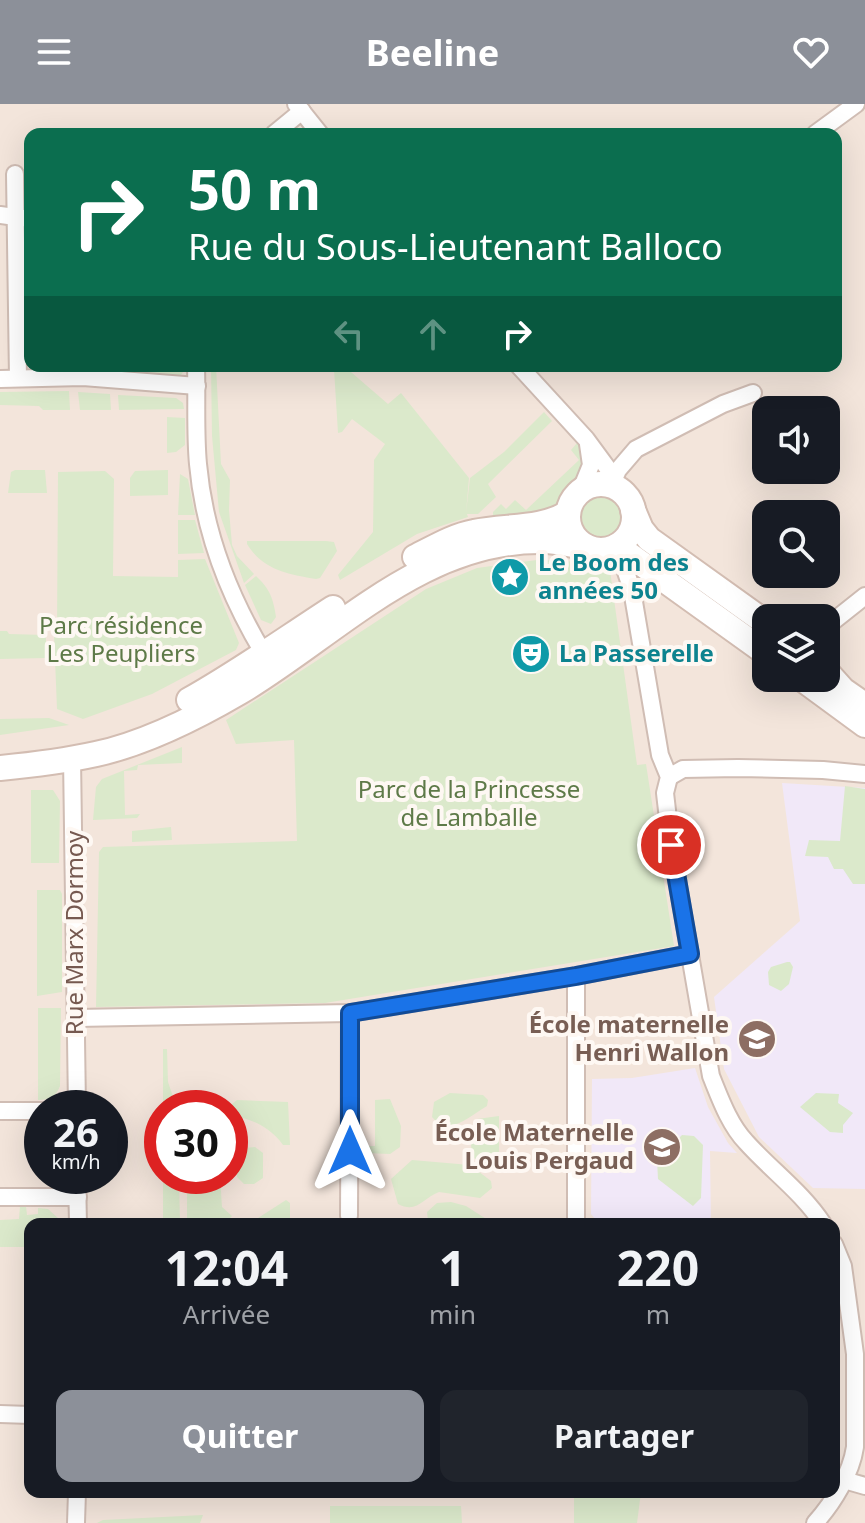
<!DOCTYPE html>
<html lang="fr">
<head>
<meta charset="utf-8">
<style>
	body { margin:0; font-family:"Noto Sans",sans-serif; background:#20242c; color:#f1f3f6; height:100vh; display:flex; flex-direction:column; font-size:30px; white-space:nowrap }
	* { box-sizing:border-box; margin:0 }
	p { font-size:26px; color:#9ea1a6 }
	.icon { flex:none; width:44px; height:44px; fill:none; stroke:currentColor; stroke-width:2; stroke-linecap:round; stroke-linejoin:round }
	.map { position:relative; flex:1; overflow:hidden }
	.panel { position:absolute; left:24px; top:1114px; width:816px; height:280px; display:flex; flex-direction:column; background:#171b24; border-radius:16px; box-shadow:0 8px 32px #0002 }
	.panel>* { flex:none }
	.top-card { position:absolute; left:24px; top:24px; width:818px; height:244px; border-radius:16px; box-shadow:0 8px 32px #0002; background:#0b6e4f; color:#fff; overflow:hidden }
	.fabs { position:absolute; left:752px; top:292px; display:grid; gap:16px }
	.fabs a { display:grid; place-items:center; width:88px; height:88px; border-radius:16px; background:#171b24; box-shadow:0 8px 32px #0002; font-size:40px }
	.speed { position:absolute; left:24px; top:986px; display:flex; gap:16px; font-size:40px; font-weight:700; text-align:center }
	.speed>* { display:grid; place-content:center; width:104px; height:104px; border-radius:50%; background:#171b24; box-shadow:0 8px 32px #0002; line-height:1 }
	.speed small { font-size:20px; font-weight:400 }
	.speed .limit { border:12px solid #d22; background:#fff; color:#111 }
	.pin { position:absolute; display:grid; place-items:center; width:68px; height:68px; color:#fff; margin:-34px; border:4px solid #fff; border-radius:50%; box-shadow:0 2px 8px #0007 }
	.me { position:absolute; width:88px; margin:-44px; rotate:0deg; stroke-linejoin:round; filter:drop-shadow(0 0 6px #0008) }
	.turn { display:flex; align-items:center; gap:28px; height:168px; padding:0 32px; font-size:36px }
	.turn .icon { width:104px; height:104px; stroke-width:2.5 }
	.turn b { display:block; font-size:56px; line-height:68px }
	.lanes { display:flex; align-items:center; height:76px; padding:0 32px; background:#0003; justify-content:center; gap:40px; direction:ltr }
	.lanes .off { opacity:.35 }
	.eta { display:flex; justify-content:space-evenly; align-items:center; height:136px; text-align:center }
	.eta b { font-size:48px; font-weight:700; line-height:56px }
	.action { display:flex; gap:16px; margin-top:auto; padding:16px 32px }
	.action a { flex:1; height:92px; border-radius:16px; background:#8c9099; color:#fff; font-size:32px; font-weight:700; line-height:92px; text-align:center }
	.action a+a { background:#20242c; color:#f1f3f6 }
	header { display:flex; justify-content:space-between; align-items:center; height:104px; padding:0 32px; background:#8c9099; color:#fff; font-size:36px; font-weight:700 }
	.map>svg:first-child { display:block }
	.residential { fill:#f3e5db; fill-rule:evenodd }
	.education { fill:#f1e8f8 }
	.green { fill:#dbe9cb }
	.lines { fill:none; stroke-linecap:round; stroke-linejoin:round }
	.street-casing { stroke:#d0bdb4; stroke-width:20 }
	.secondary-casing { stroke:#d3bdb2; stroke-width:28 }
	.street { stroke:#fff; stroke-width:16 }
	.secondary { stroke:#fff; stroke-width:24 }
	.route-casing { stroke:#114b97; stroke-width:20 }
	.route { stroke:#1a73e8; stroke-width:14 }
	.labels { text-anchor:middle; stroke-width:8; stroke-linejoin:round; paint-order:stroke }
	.culture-label { font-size:24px; font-weight:bold; fill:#0d838f; stroke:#fef8f3; text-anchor:start }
	.park-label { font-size:24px; fill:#5e7a48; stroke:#fef8f3 }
	.street-label { font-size:24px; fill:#765950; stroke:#fef8f3 }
	.education-label { font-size:24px; font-weight:bold; fill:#785e54; stroke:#fef8f3; text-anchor:end }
</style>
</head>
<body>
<header><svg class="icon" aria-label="menu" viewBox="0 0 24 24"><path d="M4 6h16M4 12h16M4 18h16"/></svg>Beeline<svg class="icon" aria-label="heart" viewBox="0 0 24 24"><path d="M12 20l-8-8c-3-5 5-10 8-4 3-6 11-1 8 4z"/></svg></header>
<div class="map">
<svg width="865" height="1419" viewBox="0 0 865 1419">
	<rect width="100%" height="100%" fill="#fcf4ec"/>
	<!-- residential -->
	<path class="residential" d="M 0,0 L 865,0 L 865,1419 L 0,1419 ZM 30,30 L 836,30 L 836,262 L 30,262 ZM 766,306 L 826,306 L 826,366 L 766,366 ZM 766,410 L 826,410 L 826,470 L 766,470 ZM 766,514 L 826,514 L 826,574 L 766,574 ZM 42,1004 L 110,1004 L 110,1072 L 42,1072 ZM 162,1004 L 230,1004 L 230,1072 L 162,1072 ZM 30,1120 L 834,1120 L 834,1388 L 30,1388 Z"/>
	<!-- education -->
	<g class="education">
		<polygon points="782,679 865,684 865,1085 813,1084 759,1033 724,965 714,893 800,817"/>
		<polygon points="695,964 708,1003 728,1039 737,1049 710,1047 711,1120 599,1120 591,1110 592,975 632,974"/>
	</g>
	<!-- green -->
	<g class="green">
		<polygon points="85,262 185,262 185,265 181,271 85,266"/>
		<polygon points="211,262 216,262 221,360 230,376 229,406 232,441 237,452 254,470 244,479 219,408 212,332"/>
		<polygon points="277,262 344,262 388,300 401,289 469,374 466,409 470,374 504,348 544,308 552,317 488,380 496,393 478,410 467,410 468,413 417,430 340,476 338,471 373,428 374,356 385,340 352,315 342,328 338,329 334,265"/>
		<polygon points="69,287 70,306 43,306 39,302 0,301 0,288"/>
		<polygon points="78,288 110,290 111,306 80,306"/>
		<polygon points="118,291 176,294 183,299 184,305 119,306"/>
		<polygon points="167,313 185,314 185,341 176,348 167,349"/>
		<polygon points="577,339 581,345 584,361 577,376 554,405 538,411 493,413 493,408 501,400 506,405 515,396 526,406 579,356 571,346"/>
		<polygon points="15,366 45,366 47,389 8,389 11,368"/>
		<polygon points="168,366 168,391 130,392 130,374 135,367"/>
		<polygon points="105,367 114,375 113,472 178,473 178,456 205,455 239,539 236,546 152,590 83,615 57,605 54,530 57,529 58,368"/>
		<polygon points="180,370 188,375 195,411 178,411"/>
		<circle cx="601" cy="414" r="25"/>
		<polygon points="178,416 195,416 204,449 178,450"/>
		<path d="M 247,437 L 326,437 L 334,438 L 337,447 L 320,474 L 316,475 C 287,470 263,466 247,440 Z"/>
		<polygon points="537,456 609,459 637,661 646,660 674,842 325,899 96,903 99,748 103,743 297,737 294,636 236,640 226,616 426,485 477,464"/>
		<path d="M 256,472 C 270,485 273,494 276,513 L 271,520 L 261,516 L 245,481 Z"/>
		<polygon points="0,527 7,527 9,530 46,531 46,554 0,555"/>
		<polygon points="49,614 69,621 0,631 0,615"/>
		<polygon points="182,643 182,659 138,661 137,666 124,667 125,711 140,710 137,714 93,716 96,683 102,675"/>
		<polygon points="845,682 865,685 865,780 853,780 843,765 834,765 828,753 805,752 809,736 840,737"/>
		<polygon points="31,686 53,686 60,697 59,759 31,759"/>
		<polygon points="171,723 172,736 132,738 132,727"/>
		<polygon points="37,786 60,786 62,790 62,888 37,892"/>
		<polygon points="787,858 790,858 793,863 789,880 781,887 769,881 768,868 771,863"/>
		<path d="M 38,904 L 61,904 L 60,982 C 56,993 49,996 38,996 Z"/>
		<polygon points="163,945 167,945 168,978 177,1004 163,1004"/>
		<path d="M 450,989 L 483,991 L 488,996 L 487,1002 C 468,1013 450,1033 432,1013 L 434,998 Z"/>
		<polygon points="816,989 839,990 838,999 853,1009 843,1021 843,1029 830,1028 800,1003"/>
		<polygon points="390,995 401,1022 400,1043 390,1050 366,1049 364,1042 375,1042 375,996"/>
		<path d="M 237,996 L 288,998 L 290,1041 L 283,1041 C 271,1024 253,1015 233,1012 L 231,1001 Z"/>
		<polygon points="499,1012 499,1061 490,1063 472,1053 470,1027 477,1015"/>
		<polygon points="682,1031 694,1032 703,1041 701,1094 693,1102 658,1075 657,1056"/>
		<polygon points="255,1043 263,1049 263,1074 254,1080 244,1080 237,1073 237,1050 244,1044"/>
		<path d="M 412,1056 L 470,1061 L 491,1077 L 492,1084 L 480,1094 L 439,1088 C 423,1094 417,1110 398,1100 L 391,1075 Z"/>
		<polygon points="163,1072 179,1072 180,1120 163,1120"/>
		<path d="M 187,1072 L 220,1072 L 222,1103 L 232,1112 C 222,1124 202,1120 187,1120 Z"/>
		<polygon points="286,1096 290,1099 290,1120 239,1120 258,1114"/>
		<polygon points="451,1098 466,1102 494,1120 451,1120 450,1117 428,1116 427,1108 437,1099"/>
		<polygon points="20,1102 26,1102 27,1111 38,1110 38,1104 48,1105 59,1115 59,1120 30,1120 30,1143 0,1143 0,1116 19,1115"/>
		<polygon points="578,1388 641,1388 637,1419 574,1419 574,1394"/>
		<polygon points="330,1402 461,1402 462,1419 330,1419"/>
		<polygon points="203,1411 200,1419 97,1419 103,1416"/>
	</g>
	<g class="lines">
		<defs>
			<g id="street">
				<polyline points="296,0 320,30"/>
				<polyline points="274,30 302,7"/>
				<polyline points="815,30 856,0"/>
				<polyline points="15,70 18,274"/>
				<polyline points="0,111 30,115"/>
				<path d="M 196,262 C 197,295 195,328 198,360 C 204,427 229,492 264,550"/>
				<polyline points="519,262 586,335 614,373"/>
				<polyline points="0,275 83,273 197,282"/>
				<polyline points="611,382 618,366 636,345 723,300 753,289"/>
				<polyline points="580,388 591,361 588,340"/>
				<path d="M 618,444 L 632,486 L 660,651 L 669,673 L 665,689 L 671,741 L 711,972 C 720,994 729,1020 746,1038 C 771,1066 802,1088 823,1120"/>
				<polyline points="826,523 865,492"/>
				<polyline points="72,654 77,1004"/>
				<polyline points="669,673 683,665 738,664 823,666 865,670"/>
				<polyline points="76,914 350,909 576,872 690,850"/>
				<polyline points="0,1007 42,1007"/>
				<polyline points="77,1072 78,1120"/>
				<polyline points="0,1093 78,1093"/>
				<polyline points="349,1112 350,909"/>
				<polyline points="576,1120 576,872"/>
				<polyline points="0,1310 30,1311"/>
				<polyline points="844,1376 865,1382"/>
				<polyline points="76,1419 77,1388"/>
				<path d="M 815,1419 C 833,1399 851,1370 855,1343 L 855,1250 L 843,1162 L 834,1140"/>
			</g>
			<g id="secondary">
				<circle cx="601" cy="413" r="33"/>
				<polyline points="633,406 641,425 649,435 766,519"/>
				<polyline points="617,442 766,549"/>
				<path d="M 415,453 C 435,443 453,432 474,428 C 506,421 540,426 568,409"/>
				<polyline points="826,567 843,586 863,600"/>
				<polyline points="801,574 865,621"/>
				<path d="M 189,596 C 239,568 285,535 333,504"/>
				<path d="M 0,664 C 32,661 64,657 96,650 C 143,640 199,612 240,588 C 337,530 424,434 545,437 C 558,437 573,442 587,443"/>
			</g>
		</defs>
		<!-- street casing -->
		<use href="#street" class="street-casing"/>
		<!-- secondary casing -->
		<use href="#secondary" class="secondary-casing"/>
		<!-- street -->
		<use href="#street" class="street"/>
		<!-- secondary -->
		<use href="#secondary" class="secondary"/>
	</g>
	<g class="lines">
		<defs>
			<polyline id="route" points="350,1047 350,909 576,872 690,850 671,741"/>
		</defs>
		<!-- route casing -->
		<use href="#route" class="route-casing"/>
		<!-- route -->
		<use href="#route" class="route"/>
	</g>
	<!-- icons -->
	<defs>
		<symbol id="sight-disc" viewBox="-11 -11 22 22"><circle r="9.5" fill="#0f9aa8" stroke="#fef8f3"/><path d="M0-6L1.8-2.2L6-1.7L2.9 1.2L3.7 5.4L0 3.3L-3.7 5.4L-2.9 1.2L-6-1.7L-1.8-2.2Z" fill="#fff"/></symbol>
		<symbol id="theatre-disc" viewBox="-11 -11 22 22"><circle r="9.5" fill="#0f9aa8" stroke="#fef8f3"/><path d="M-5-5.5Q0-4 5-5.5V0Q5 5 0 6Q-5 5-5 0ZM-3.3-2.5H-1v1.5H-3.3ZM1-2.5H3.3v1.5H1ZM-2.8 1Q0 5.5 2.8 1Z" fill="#fff"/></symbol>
		<symbol id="school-disc" viewBox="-11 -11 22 22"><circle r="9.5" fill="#8d6e63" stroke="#fef8f3"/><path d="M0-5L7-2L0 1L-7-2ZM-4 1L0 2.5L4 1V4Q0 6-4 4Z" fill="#fff"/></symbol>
	</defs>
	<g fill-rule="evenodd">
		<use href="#sight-disc" x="488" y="451" width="44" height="44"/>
		<use href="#theatre-disc" x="509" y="528" width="44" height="44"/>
		<use href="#school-disc" x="735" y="913" width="44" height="44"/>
		<use href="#school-disc" x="640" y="1021" width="44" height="44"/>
	</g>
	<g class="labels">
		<!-- culture labels -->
		<g class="culture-label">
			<text x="538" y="467">Le Boom des<tspan x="538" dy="28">années 50</tspan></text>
			<text x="559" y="558">La Passerelle</text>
		</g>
		<!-- park labels -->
		<g class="park-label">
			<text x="121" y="530">Parc résidence<tspan x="121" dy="28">Les Peupliers</tspan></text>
			<text x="469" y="694">Parc de la Princesse<tspan x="469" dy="28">de Lamballe</tspan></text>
		</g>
		<!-- street labels -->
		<g class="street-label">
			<text transform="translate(75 829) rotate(-90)" y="8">Rue Marx Dormoy</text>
		</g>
		<!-- education labels -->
		<g class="education-label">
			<text x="729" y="929">École maternelle<tspan x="729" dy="28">Henri Wallon</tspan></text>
			<text x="634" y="1037">École Maternelle<tspan x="634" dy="28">Louis Pergaud</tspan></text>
		</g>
	</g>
</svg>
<div class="fabs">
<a><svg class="icon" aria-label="sound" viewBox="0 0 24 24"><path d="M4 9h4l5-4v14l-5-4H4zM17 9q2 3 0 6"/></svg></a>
<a><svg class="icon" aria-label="search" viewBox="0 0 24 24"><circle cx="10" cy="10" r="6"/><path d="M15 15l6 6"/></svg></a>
<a><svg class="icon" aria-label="layers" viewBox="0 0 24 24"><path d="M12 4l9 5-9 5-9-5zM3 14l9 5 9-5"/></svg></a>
</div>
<div class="speed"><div>26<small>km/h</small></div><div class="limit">30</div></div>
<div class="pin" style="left:671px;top:741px;background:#d93025"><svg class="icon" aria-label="arrive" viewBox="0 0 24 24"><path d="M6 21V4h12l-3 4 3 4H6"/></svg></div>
<svg class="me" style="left:350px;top:1047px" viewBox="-20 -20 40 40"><path d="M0-17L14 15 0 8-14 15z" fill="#1a73e8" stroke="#fff" stroke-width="4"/></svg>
<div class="top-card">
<div class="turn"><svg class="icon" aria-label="right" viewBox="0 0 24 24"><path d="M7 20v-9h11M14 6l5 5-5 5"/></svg><div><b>50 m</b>Rue du Sous-Lieutenant Balloco</div></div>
<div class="lanes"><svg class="icon off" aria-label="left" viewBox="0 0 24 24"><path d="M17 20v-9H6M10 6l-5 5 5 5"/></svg><svg class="icon off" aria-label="ahead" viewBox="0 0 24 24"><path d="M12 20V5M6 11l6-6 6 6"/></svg><svg class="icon" aria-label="right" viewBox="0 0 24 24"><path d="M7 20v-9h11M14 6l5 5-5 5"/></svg></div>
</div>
<section class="panel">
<div class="eta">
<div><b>12:04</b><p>Arrivée</p></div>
<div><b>1</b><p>min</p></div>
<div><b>220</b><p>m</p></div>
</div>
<div class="action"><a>Quitter</a><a>Partager</a></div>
</section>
</div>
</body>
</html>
